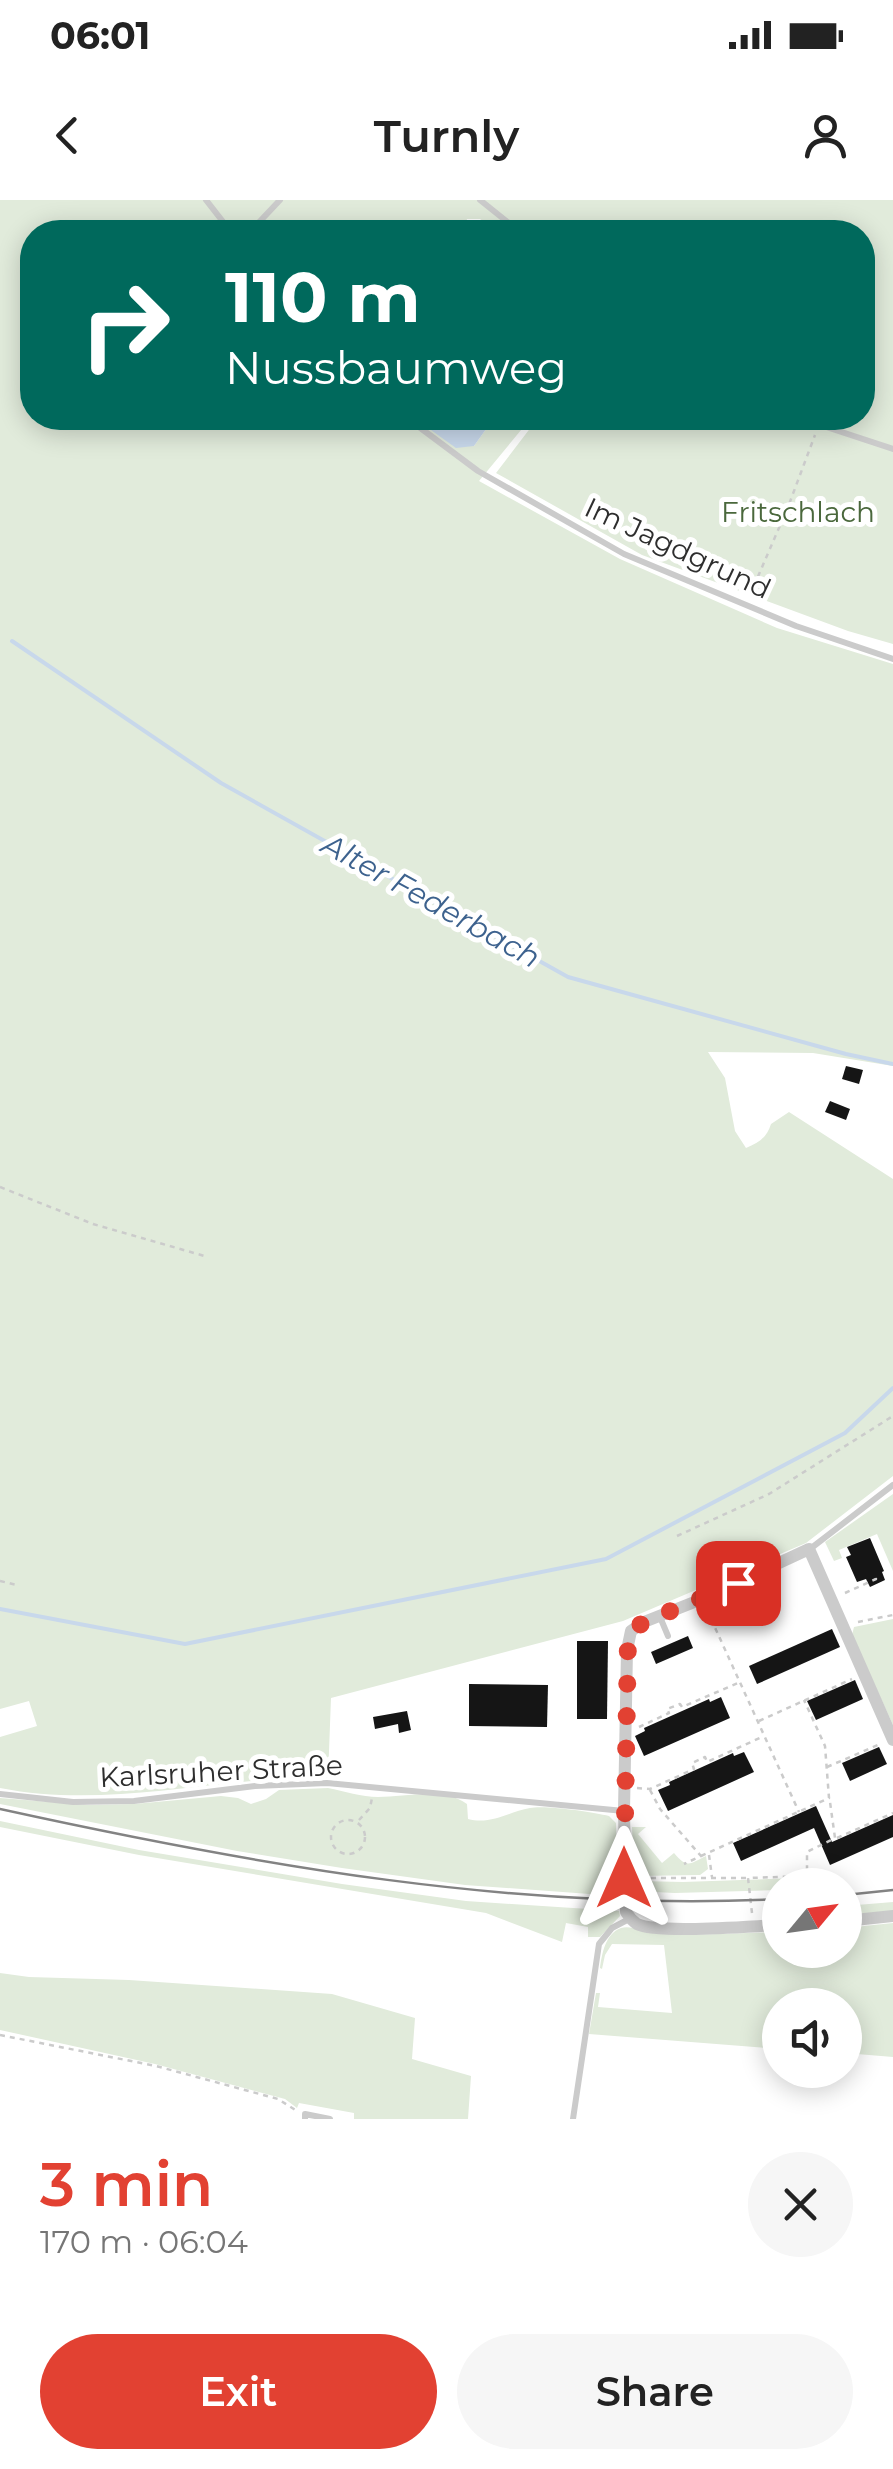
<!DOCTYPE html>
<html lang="en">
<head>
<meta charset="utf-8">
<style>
	body { margin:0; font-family:Montserrat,sans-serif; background:#f6f6f6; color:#222; height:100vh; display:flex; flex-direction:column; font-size:38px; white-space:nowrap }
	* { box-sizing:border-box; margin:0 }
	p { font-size:32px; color:#767676 }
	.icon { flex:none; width:55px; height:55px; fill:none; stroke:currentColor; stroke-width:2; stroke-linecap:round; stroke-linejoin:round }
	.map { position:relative; height:1919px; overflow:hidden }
	.drawer { display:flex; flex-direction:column; background:#fff; flex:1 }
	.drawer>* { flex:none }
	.guide { position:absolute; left:20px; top:20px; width:855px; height:210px; border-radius:40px; box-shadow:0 5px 25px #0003; background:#00695c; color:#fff; overflow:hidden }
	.needle { width:65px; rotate:61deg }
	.buttons { position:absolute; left:762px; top:1668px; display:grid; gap:20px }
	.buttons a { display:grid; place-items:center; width:100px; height:100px; border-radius:50%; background:#fff; box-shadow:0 5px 25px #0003; font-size:50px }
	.pin { position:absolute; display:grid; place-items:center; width:85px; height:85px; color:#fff; margin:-42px; border-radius:20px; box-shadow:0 5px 15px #0006 }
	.me { position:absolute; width:110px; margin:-55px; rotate:0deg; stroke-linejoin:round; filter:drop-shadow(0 0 8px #0008) }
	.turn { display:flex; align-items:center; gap:35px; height:210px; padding:0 40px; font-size:45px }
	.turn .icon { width:130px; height:130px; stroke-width:2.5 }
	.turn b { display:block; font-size:70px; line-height:85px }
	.round { display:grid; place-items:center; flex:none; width:105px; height:105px; border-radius:52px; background:#f6f6f6 }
	.summary { display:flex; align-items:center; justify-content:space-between; height:170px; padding:0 40px }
	h1 { font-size:60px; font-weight:600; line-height:75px; color:#e24132 }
	.button { display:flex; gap:20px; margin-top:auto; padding:20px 40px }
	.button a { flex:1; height:115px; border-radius:60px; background:#e24132; color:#fff; font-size:40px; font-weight:600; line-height:115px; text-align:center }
	.button a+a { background:#f6f6f6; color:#222 }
	.status { display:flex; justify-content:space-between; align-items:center; height:70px; padding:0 50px; background:#fff; direction:ltr }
	.status svg { height:28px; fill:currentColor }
	header { display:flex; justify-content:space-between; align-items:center; height:130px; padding:0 40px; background:#fff; font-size:45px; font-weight:600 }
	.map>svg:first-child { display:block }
	.green { fill:#e1ebdb }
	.water { fill:#c8d8eb }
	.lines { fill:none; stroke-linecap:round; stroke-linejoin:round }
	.stream { stroke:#c8d8eb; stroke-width:4 }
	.building { fill:#151515 }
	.path { stroke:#cbcbcb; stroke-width:2.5; stroke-dasharray:5 5; stroke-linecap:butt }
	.lane { stroke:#cbcbcb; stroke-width:6 }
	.street { stroke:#cbcbcb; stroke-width:12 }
	.tram { stroke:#838383; stroke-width:2.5 }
	.route { stroke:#e24132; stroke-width:18; stroke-dasharray:0 32.4 }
	.labels { text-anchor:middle; stroke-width:10; stroke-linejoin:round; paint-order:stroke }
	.park-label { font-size:28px; fill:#4a683c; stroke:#fff }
	.street-label { font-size:28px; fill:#2e2e2e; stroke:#fff }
	.water-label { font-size:30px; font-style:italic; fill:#3d628e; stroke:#fff }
</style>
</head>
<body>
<div class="status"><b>06:01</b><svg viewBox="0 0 49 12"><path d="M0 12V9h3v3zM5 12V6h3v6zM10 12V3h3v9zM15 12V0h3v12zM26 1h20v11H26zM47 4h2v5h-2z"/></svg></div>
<header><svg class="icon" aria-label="back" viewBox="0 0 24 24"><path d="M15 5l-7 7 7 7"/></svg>Turnly<svg class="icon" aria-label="person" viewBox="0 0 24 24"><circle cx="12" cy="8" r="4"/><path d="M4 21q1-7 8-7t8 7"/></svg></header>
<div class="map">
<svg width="893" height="1919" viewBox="0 0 893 1919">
	<rect width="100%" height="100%" fill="#fff"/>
	<!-- green -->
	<g class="green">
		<path d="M 0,0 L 893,0 L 893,444 L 848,431 L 642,355 L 496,273 L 538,218 L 862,218 L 862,32 L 500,32 L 480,19 L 467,19 L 464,32 L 32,32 L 32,218 L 433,218 L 432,230 L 474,246 L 494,218 L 531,218 L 479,281 L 620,359 L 777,428 L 893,464 L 893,866 L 813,853 L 708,852 L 725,878 L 735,931 L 746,948 C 759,943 767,937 771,924 L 789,912 L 893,979 L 893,1276 L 806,1343 L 623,1421 L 331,1498 L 328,1578 C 299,1579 270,1579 242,1582 C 161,1590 81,1604 0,1588 L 0,1537 L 37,1526 L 29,1501 L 0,1509 Z"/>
		<polygon points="893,1294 893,1371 877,1334 839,1350 842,1358 834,1361 825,1342"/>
		<polygon points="893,1419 893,1525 852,1435 854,1427"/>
		<path d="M 328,1588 C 344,1591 362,1597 378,1597 C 406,1597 443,1587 467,1604 L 468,1619 C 491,1625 508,1612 530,1608 C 546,1605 592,1612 609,1616 L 616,1623 L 617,1696 L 465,1685 L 342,1668 L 237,1651 L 0,1604 L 0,1598 L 88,1605 L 134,1604 L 221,1596 L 238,1598 L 251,1604 L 266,1599 L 279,1590 Z"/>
		<polygon points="0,1621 139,1650 342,1684 466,1701 619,1711 620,1716 600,1737 588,1737 588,1727 566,1723 562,1742 486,1713 139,1655 0,1627"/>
		<path d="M 632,1627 L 646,1627 L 638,1634 L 662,1663 L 674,1653 C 688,1669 689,1664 706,1656 L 708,1669 L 700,1675 L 638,1676 L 634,1670 Z"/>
		<polygon points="798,1678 803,1680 806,1685 780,1685 780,1690 675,1693 634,1691 634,1686 638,1681 683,1682"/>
		<polygon points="893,1702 893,1711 845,1715 845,1706"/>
		<path d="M 893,1723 L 893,1857 L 845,1853 L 845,1805 L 780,1805 L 780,1849 L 589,1834 L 596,1793 L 600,1793 L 598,1807 L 672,1813 L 664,1745 L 612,1744 L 605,1755 L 602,1769 L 600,1768 C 602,1754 605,1734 621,1728 C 631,1725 643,1732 652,1733 C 695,1736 738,1733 780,1732 L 780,1750 L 845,1750 L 845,1728 Z"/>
		<polygon points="0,1773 29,1777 129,1780 332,1794 415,1818 412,1859 471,1876 468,1919 354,1919 354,1913 299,1903 297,1908 285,1899 155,1864 0,1830"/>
	</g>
	<!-- water -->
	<polygon class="water" points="433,218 494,218 474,246 456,248 431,230"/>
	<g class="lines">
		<!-- stream -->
		<g class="stream">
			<polyline points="12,441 221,583 568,777 846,854 893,864"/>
			<polyline points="0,1409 185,1444 606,1359 845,1233 893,1188"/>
		</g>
	</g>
	<!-- building -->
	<g class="building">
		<polygon points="846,866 863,870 859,884 842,879"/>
		<polygon points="830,901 850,909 846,920 825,912"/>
		<polygon points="870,1338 884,1371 882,1372 885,1380 870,1387 866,1379 857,1382 846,1357 851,1355 847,1347"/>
		<polygon points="832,1429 840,1447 757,1484 749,1466"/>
		<polygon points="688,1436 693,1448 656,1464 651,1452"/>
		<polygon points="577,1441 608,1441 607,1519 577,1519"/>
		<polygon points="855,1480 863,1499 816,1520 807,1501"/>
		<polygon points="469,1484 548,1485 547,1527 469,1526"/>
		<polygon points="721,1497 730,1518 644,1556 635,1536 645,1531 644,1528 709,1499 710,1502"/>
		<polygon points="407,1511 411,1530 399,1533 398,1524 375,1529 373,1517"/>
		<polygon points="879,1547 887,1564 850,1581 842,1563"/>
		<polygon points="744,1552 754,1572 668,1611 658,1590 670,1585 669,1582 733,1553 734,1556"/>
		<polygon points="816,1606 832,1642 893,1615 893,1637 830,1665 814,1628 741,1661 733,1643"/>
	</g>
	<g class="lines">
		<!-- path -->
		<g class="path">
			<polyline points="750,395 788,307 815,235"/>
			<polyline points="0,987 93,1024 208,1057"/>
			<polyline points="677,1336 769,1294 893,1216"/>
			<polyline points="0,1381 17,1385"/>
			<polyline points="845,1393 876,1379 875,1375"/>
			<polyline points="707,1410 799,1612"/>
			<polyline points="858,1422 893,1415"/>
			<polyline points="759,1521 852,1479"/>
			<polyline points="639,1527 669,1513 667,1509 680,1504 682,1507 738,1483"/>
			<polyline points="827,1567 880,1544"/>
			<polyline points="637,1588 650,1589 694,1569 692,1563 705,1557 707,1562 762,1537"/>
			<polyline points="650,1590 660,1609 701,1656 684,1664"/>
			<circle cx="348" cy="1637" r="17"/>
			<polyline points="359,1620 370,1608 372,1598"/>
			<polyline points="837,1638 893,1613"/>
			<polyline points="709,1655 712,1677"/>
			<polyline points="701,1656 829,1598 825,1546 804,1500"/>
			<polyline points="641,1678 748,1678"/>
			<polyline points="752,1713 748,1678 807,1676 807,1652 835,1638 830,1602"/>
			<polyline points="0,1835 156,1866 278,1899 297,1911"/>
		</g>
		<!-- lane -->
		<g class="lane">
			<polyline points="206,0 231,32"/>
			<polyline points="480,0 520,32"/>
			<polyline points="250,32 280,0"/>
			<polyline points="407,218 478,271 624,354 796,426 893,459"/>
			<polyline points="799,218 893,249"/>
			<polyline points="810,1349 893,1285"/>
			<polyline points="660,1417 668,1436"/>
			<polyline points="0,1594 73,1602 134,1601 255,1586 327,1583 624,1611"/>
			<polyline points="305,1919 305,1914 330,1919"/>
			<polyline points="573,1919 599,1744 612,1728 629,1719"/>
		</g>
		<!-- street -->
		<g class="street">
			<polyline points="845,1721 893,1716"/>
			<path d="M 780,1725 C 752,1726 658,1734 637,1724 C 631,1720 630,1718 626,1712 L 624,1611 L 627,1450 L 631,1431 L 644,1422 L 702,1399 L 809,1349 L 893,1540"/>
		</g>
		<!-- tram -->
		<g class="tram">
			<path d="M 0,1609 C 255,1665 518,1712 780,1699"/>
			<polyline points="845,1695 893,1690"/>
		</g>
	</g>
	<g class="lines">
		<!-- route -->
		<polyline class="route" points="624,1678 628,1438 631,1431 644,1422 738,1383"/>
	</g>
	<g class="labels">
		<!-- park labels -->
		<g class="park-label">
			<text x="798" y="322">Fritschlach</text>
		</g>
		<!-- street labels -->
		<g class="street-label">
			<text transform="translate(678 348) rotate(25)" y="10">Im Jagdgrund</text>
			<text transform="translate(221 1571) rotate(-3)" y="10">Karlsruher Straße</text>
		</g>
		<!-- water labels -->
		<g class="water-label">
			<text transform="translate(431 701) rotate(29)" y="10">Alter Federbach</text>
		</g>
	</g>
</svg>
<div class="buttons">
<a><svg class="needle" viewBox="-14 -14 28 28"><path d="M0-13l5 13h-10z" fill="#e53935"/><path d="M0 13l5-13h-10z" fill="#767676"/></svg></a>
<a><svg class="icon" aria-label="sound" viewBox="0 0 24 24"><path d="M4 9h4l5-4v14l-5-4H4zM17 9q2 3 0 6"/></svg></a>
</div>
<div class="pin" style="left:738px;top:1383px;background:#d93025"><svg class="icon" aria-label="arrive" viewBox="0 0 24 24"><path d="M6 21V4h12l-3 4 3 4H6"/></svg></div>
<svg class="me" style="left:624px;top:1678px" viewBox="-20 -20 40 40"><path d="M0-17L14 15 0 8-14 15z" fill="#e24132" stroke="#fff" stroke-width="4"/></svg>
<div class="guide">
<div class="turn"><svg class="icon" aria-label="right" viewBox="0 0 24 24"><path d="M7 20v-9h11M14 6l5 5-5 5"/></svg><div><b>110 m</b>Nussbaumweg</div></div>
</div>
</div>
<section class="drawer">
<div class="summary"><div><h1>3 min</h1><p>170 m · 06:04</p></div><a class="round"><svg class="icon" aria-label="close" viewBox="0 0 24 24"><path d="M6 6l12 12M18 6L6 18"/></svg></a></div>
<div class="button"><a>Exit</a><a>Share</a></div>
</section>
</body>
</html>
